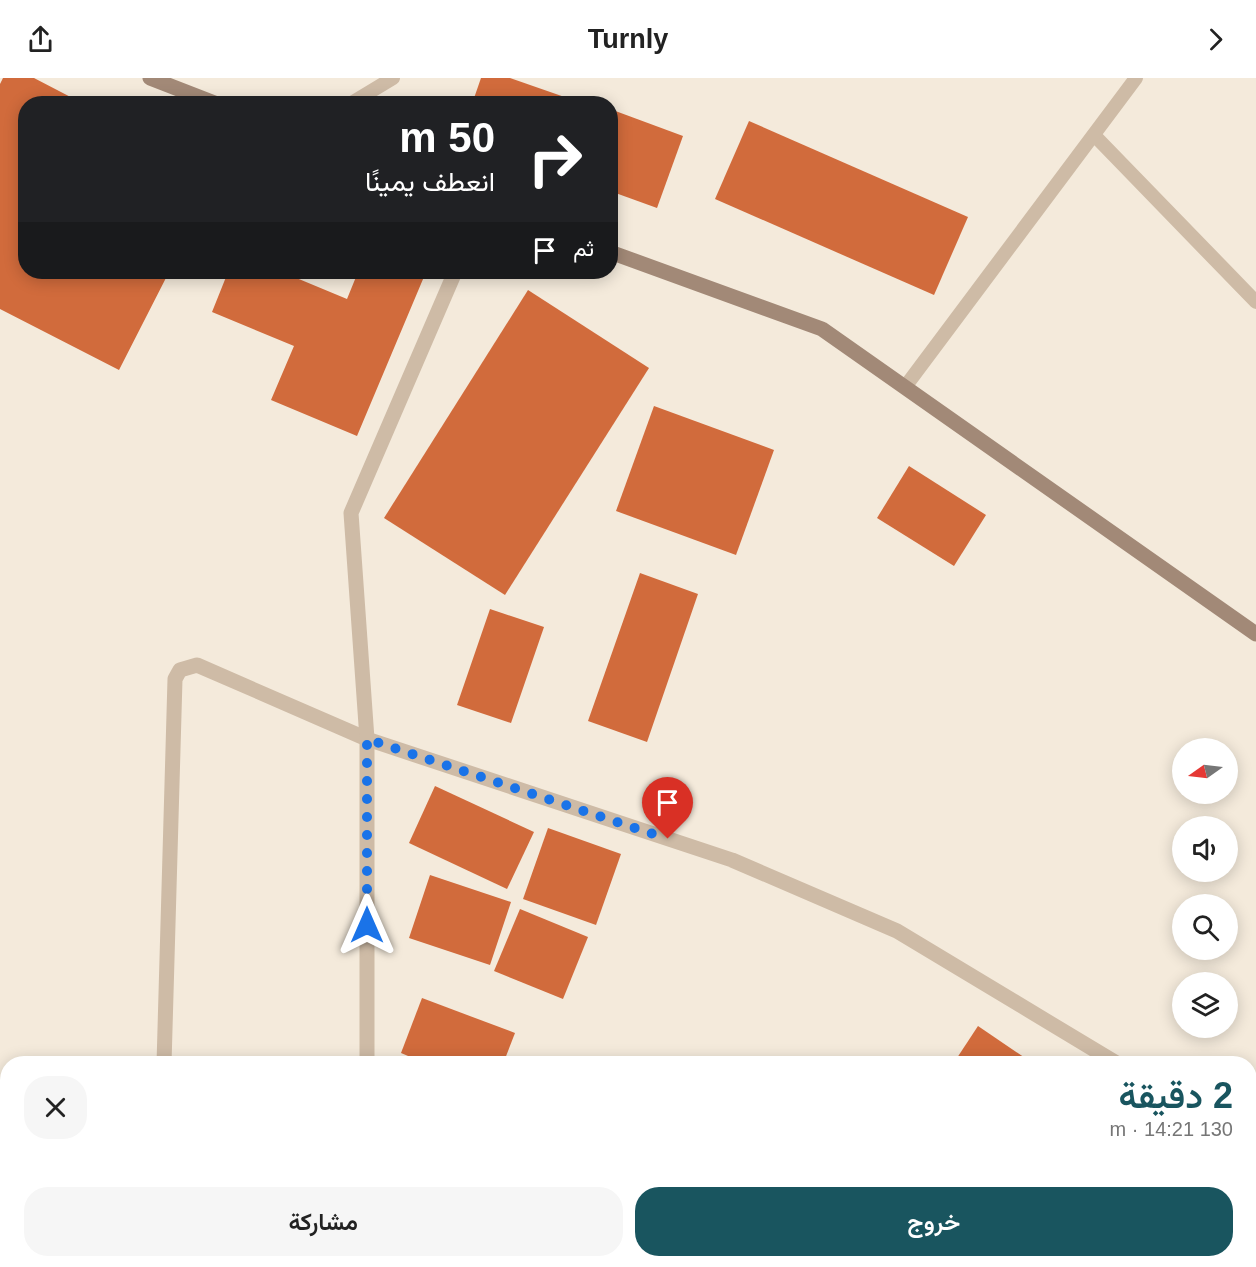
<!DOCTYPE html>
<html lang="ar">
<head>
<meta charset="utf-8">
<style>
	body { margin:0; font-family:Helvetica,Vazirmatn,sans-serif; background:#f6f6f6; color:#222; direction:rtl; height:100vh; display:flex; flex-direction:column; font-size:22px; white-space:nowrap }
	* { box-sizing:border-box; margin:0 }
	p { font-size:20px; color:#767676 }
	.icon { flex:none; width:33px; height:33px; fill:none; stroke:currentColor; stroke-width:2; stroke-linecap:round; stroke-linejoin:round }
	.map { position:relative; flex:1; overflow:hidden; direction:ltr }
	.details { position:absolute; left:0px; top:978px; width:1257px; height:212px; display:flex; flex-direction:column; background:#fff; border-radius:24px 24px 0 0; box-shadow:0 3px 15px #0003; direction:rtl }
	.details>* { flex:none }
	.guide { position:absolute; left:18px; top:18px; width:600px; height:183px; border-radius:24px; box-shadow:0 3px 15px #0003; direction:rtl; background:#202124; color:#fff; overflow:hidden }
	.needle { width:39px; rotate:256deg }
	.fabs { position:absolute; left:1172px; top:660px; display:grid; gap:12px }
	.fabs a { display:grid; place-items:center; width:66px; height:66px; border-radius:50%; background:#fff; box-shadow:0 3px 15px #0003; font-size:30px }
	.pin { position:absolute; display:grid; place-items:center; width:51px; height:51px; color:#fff; margin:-62px -26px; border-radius:50% 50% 50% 0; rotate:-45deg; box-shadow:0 0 6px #0007 }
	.pin .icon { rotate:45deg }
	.me { position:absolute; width:66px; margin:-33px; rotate:0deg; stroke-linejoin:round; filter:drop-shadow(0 0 4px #0008) }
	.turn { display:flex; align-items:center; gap:21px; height:126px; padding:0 24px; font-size:27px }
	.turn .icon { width:78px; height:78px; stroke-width:2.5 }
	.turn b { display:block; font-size:42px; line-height:51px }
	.then { display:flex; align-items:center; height:57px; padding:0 24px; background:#0003; gap:12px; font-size:22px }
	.round { display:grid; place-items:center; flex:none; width:63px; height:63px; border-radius:24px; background:#f6f6f6 }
	.headline { display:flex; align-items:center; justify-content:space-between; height:102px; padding:0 24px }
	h1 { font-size:36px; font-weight:600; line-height:45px; color:#19555f }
	.action { display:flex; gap:12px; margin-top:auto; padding:12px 24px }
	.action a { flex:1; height:69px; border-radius:24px; background:#19555f; color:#fff; font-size:24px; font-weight:600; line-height:69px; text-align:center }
	.action a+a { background:#f6f6f6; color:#222 }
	header { display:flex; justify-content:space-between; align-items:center; height:78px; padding:0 24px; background:#fff; font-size:27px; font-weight:600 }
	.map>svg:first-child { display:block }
	.building { fill:#d16b3c }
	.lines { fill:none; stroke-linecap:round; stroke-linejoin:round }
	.lane { stroke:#cebba6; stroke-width:14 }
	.street { stroke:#cebba6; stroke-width:15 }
	.secondary { stroke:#a28977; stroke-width:15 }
	.route { stroke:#1a73e8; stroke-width:10; stroke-dasharray:0 18 }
</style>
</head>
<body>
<header><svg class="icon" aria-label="forward" viewBox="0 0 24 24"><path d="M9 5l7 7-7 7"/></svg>Turnly<svg class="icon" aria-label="share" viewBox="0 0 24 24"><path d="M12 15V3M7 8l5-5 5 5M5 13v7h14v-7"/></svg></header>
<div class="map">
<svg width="1256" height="1189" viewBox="0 0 1256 1189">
	<rect width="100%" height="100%" fill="#f4eadb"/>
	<!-- building -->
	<g class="building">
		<polygon points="3,0 34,0 84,26 26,26 26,194 169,194 119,292 0,231 0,6"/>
		<polygon points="481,0 510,0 576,23 575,26 472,26"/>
		<polygon points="610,31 683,58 657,130 610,113"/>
		<polygon points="749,43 968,139 934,217 715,121"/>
		<polygon points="228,194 282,194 347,221 358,194 426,194 357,358 271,322 294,268 212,234"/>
		<polygon points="528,212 649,290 505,517 384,440"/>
		<polygon points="654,328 774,372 736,477 616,433"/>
		<polygon points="909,388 986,437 954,488 877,440"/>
		<polygon points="640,495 698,516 647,664 588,643"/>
		<polygon points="490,531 544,549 511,645 457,627"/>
		<polygon points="435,708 534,754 507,811 409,765"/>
		<polygon points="548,750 621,776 596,847 523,821"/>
		<polygon points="430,797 511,824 490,887 409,860"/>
		<polygon points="520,831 588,859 563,921 494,893"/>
		<polygon points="422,920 515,955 503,986 427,986 401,975"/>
		<polygon points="978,948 1034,986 953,986"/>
		<polygon points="1250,1103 1256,1106 1256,1189 1216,1189 1219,1182 1250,1182"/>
		<polygon points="865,1182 1036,1182 1033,1189 862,1189"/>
	</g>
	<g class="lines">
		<!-- lane -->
		<g class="lane">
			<polyline points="350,26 393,0"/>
			<polyline points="1094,57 1256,224"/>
			<polyline points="905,309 1136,0"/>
		</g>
		<!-- street -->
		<g class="street">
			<polyline points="164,986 175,601 180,592 197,587 367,661 732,782 897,853 1118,986"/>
			<polyline points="367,986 367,661 351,435 455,194"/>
			<polyline points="1250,1065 1256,1069"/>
			<polyline points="606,1182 624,1189"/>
			<polyline points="158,1189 158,1182"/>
			<polyline points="1084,1189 1088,1182"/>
		</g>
		<!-- secondary -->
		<g class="secondary">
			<polyline points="150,0 217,26"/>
			<polyline points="610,174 822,251 1256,556"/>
		</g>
	</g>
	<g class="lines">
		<!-- route -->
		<polyline class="route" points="367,847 367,661 668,761"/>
	</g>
</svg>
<div class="fabs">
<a><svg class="needle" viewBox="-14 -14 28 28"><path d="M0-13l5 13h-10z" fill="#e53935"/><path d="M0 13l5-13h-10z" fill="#767676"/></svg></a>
<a><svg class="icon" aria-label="sound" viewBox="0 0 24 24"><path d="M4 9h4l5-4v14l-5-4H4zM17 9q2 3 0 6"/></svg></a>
<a><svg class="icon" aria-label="search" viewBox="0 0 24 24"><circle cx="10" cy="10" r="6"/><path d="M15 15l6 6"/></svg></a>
<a><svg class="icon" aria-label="layers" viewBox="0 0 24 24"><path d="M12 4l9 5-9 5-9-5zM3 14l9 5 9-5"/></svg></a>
</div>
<div class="pin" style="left:668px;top:761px;background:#d93025"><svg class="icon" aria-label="arrive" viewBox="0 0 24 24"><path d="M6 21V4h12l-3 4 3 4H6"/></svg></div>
<svg class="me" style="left:367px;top:847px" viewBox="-20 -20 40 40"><path d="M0-17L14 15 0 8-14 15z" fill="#1a73e8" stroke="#fff" stroke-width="4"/></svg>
<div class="guide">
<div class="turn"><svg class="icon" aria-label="right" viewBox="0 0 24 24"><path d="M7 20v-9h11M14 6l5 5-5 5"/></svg><div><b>50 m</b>انعطف يمينًا</div></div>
<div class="then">ثم<svg class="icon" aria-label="arrive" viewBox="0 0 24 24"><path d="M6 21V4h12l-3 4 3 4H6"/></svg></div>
</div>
<section class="details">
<div class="headline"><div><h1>2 دقيقة</h1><p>130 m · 14:21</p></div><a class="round"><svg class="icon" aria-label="close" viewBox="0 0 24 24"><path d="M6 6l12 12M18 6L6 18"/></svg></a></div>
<div class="action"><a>خروج</a><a>مشاركة</a></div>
</section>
</div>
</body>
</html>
